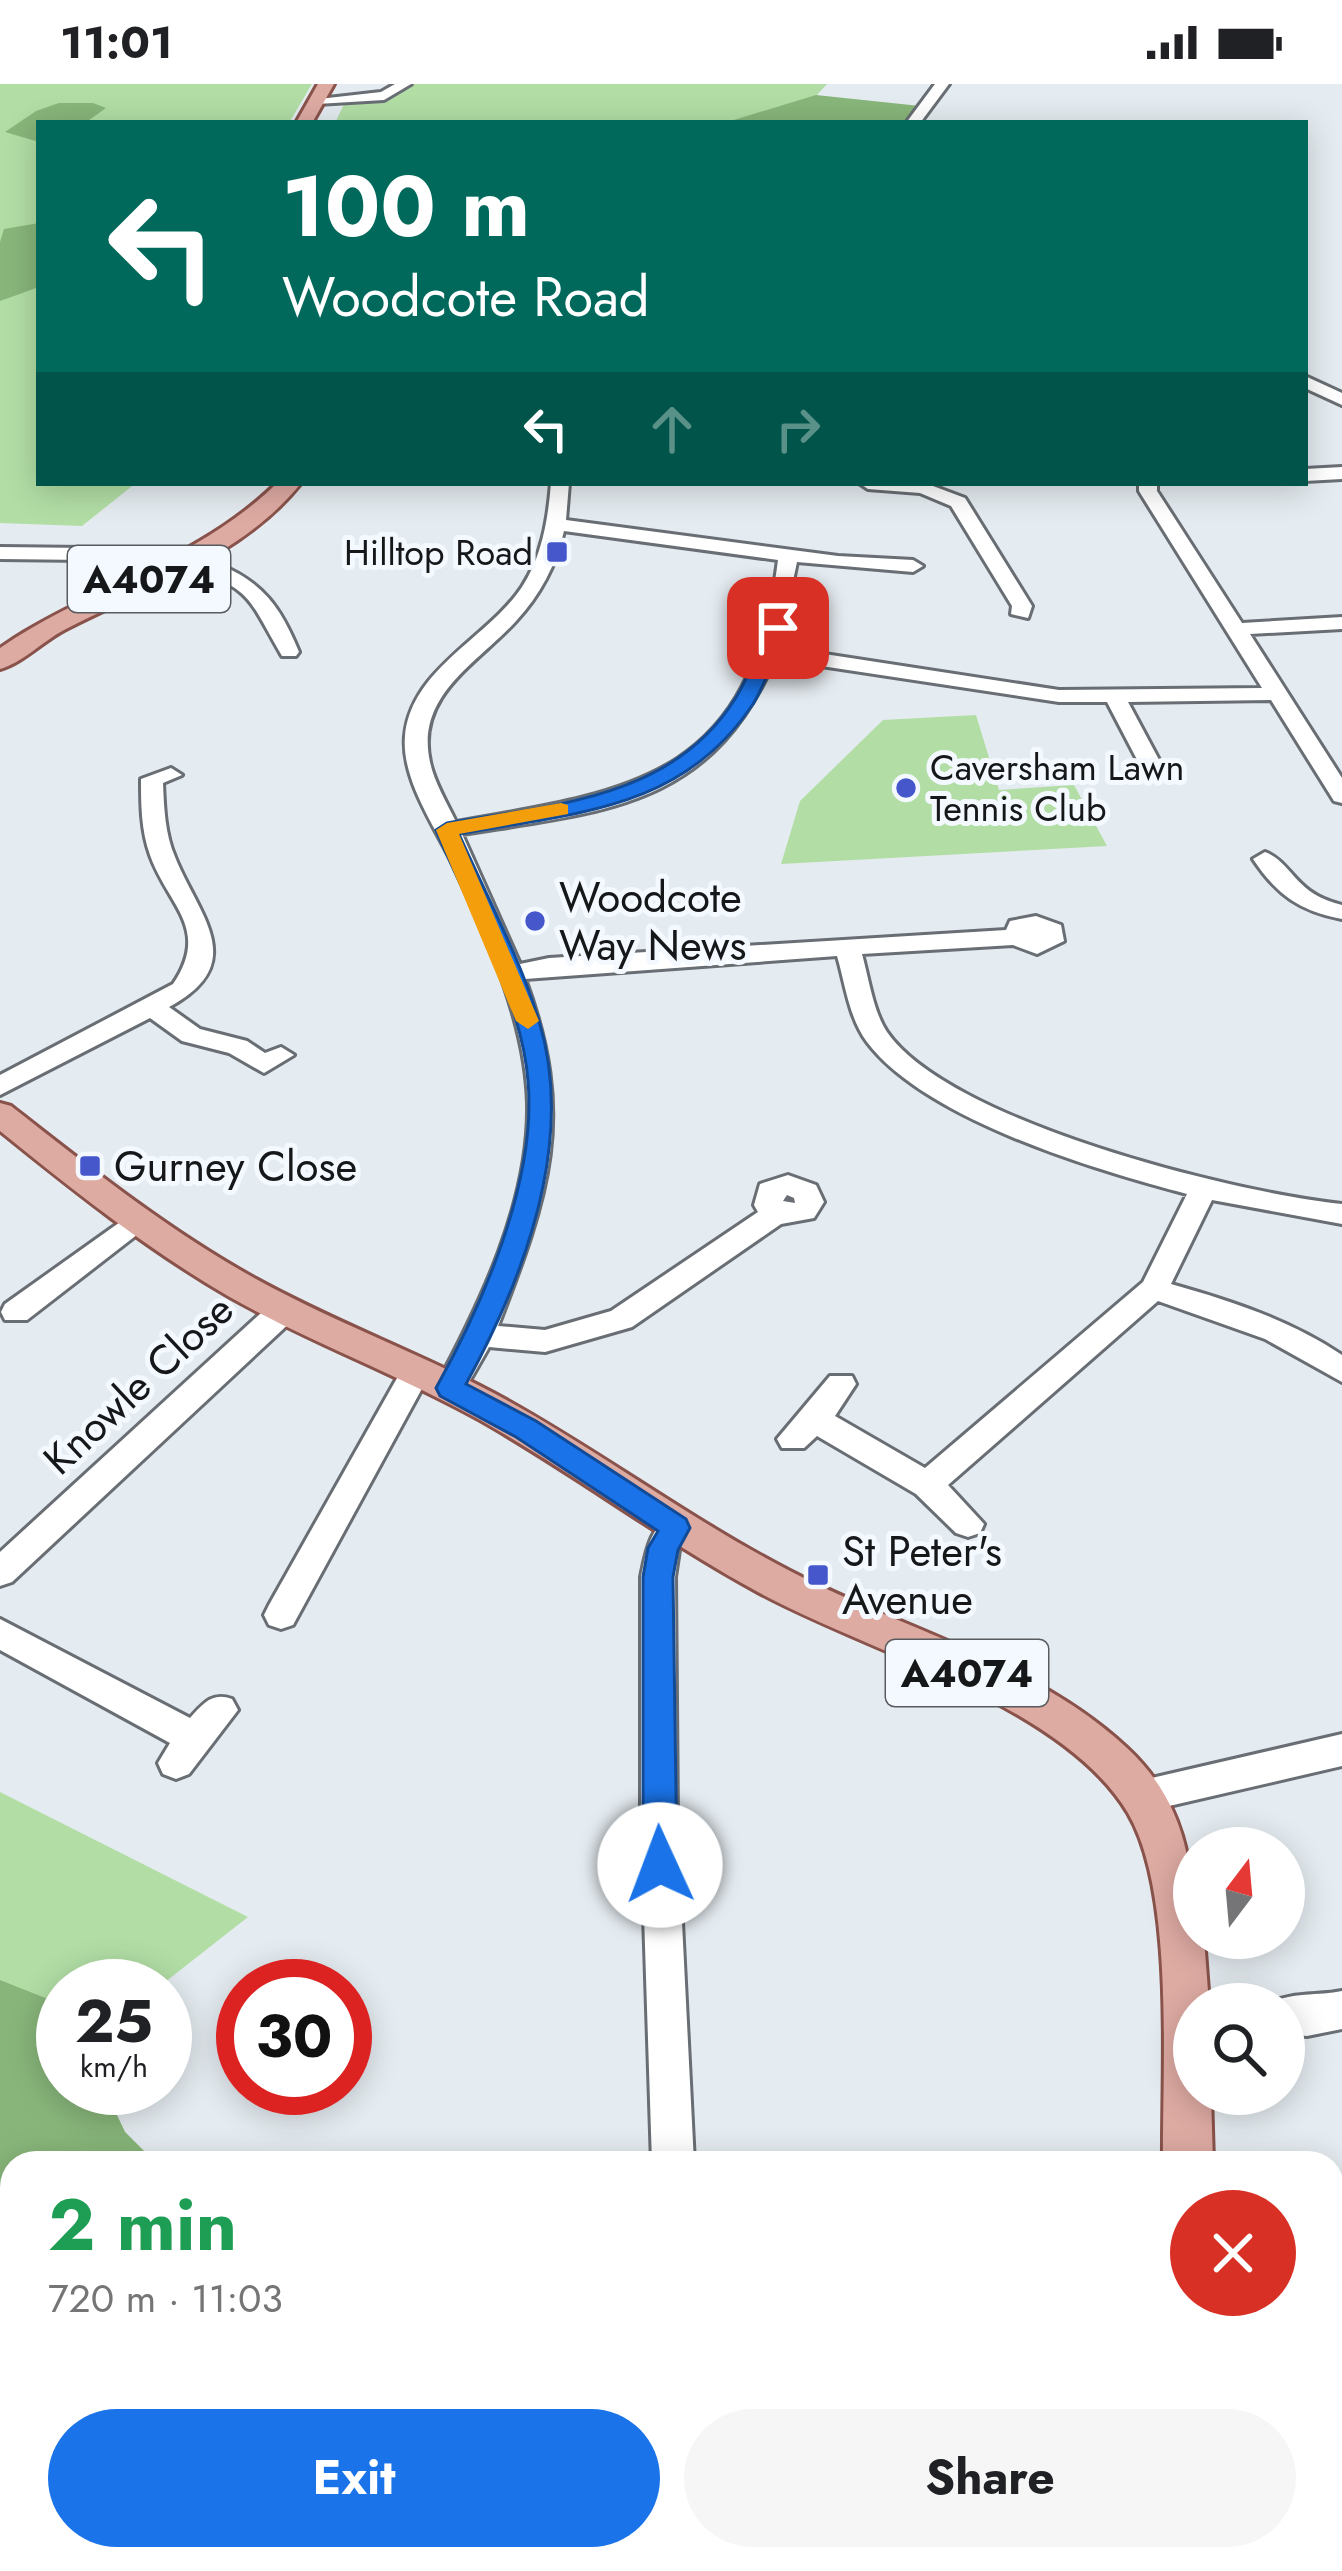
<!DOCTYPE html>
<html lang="en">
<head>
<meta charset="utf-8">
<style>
	body { margin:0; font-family:Jost,sans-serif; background:#f6f6f6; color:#202124; height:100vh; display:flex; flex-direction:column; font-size:45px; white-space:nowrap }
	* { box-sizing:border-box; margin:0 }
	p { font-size:39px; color:#757577 }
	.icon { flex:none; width:66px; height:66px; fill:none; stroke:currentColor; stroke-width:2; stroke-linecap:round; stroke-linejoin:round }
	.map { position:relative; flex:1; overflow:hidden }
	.side { position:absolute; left:0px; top:2067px; width:1344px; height:420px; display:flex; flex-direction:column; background:#fff; border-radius:36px 36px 0 0; box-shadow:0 6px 30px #0003 }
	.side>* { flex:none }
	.hud { position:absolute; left:36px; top:36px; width:1272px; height:366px; border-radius:0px; box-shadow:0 6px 30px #0003; background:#00695c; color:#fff; overflow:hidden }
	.needle { width:78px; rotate:16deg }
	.fabs { position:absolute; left:1173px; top:1743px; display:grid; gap:24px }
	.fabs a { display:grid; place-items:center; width:132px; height:132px; border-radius:50%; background:#fff; box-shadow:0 6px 30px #0003; font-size:60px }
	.speed { position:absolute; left:36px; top:1875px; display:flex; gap:24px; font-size:60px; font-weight:700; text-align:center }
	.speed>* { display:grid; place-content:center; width:156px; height:156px; border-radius:50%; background:#fff; box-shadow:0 6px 30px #0003; line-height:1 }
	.speed small { font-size:30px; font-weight:400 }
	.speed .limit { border:18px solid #d22; background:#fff; color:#111 }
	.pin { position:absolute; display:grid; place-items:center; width:102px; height:102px; color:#fff; margin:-51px; border-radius:24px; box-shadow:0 6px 18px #0006 }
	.me { position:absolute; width:132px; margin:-66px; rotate:358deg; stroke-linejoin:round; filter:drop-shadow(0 0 9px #0008) }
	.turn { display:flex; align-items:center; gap:42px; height:252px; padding:0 48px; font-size:54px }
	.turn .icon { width:156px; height:156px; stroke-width:2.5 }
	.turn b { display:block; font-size:84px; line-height:102px }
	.lanes { display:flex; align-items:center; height:114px; padding:0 48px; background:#0003; justify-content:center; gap:60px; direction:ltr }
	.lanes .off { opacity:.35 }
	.round { display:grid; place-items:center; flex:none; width:126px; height:126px; border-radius:63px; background:#f6f6f6 }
	.summary { display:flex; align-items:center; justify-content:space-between; height:204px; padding:0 48px }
	h1 { font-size:72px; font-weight:700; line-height:90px; color:#1e9e55 }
	.button { display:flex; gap:24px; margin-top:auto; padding:24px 48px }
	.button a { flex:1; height:138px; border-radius:72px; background:#1a73e8; color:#fff; font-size:48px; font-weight:700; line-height:138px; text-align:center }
	.button a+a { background:#f6f6f6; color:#202124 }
	.status { display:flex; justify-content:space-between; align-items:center; height:84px; padding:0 60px; background:#fff; direction:ltr }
	.status svg { height:33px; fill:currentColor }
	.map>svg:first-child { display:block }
	.green { fill:#b2dea5 }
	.forest { fill:#88b67a }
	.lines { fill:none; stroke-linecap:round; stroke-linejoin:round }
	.minor-casing { stroke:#686e73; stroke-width:6 }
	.major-casing { stroke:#89534b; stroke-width:6 }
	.minor { fill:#fff; fill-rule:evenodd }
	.major { fill:#deaba3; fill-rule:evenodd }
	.route { fill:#1a73e8; stroke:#114b97; stroke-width:3 }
	.slow { fill:#f59e0b }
	.poi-dot { fill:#4656cb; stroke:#f3f9ff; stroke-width:4.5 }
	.labels { text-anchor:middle; stroke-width:10; stroke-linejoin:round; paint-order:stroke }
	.far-poi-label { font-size:36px; fill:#151719; stroke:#f3f9ff; text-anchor:end }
	.shield { fill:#f3f9ff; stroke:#585b5e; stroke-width:3 }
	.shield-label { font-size:39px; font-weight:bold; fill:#151719 }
	.poi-label { font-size:42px; fill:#151719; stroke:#f3f9ff; text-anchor:start }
	.street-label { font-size:42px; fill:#151719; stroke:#f3f9ff }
</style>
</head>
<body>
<div class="status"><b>11:01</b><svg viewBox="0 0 49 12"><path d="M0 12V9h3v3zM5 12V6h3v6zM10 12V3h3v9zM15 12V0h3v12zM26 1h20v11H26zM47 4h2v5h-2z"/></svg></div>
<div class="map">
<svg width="1342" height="2487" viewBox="0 0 1342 2487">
	<rect width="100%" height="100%" fill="#e5ecf1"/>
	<!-- green -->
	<g class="green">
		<polygon points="0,0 312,0 289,39 39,39 39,399 136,399 82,442 0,439"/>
		<polygon points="412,0 827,0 816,12 822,39 335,39 344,20 385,15"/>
		<polygon points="976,631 999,706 1074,701 1107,762 781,780 800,717 883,636"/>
		<polygon points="0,1708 248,1833 160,1902 63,1902 63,2004 104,2004 125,2048 156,2079 12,2079 12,2475 271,2475 270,2487 0,2487"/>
	</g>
	<!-- forest -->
	<g class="forest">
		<polygon points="816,11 920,22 909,39 724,39"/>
		<polygon points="59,19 93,19 106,24 85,39 39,39 39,58 5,48 36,27"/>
		<polygon points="39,139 39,203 0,217 0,158 4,145"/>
		<polygon points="0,1896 63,1921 63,2004 104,2004 125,2048 156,2079 12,2079 12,2125 0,2123"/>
		<polygon points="55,2475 271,2475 270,2487 50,2487"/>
	</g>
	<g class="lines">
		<defs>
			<g id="minor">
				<polygon points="395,0 411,0 384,16 317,20 310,16 381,8"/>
				<polygon points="935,0 949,0 920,39 906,39"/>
				<polygon points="1305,292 1342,309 1342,321 1305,304"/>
				<polygon points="1342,383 1342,395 1305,397 1305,385"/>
				<path d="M 551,399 L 569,399 L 566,436 L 838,472 L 913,476 L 923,482 L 913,488 L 797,478 L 779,563 L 1059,606 L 1262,604 L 1139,407 L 1139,399 L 1157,399 L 1157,407 L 1242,539 L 1342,533 L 1342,545 L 1250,550 L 1342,694 L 1342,719 L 1334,717 L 1271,616 L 1128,618 L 1165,687 L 1154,694 L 1143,687 L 1107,618 L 1059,618 L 775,575 C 710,724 606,727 462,750 L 520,880 L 549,874 L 1006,846 L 1010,837 L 1036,832 L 1061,841 L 1064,857 L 1037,870 L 1013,861 L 862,870 C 869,895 873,927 887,948 C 949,1038 1235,1109 1342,1120 L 1342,1140 L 1212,1116 L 1171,1200 C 1231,1217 1290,1236 1342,1271 L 1342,1298 L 1265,1255 L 1158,1217 L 948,1401 L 984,1440 L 980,1449 L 968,1453 L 956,1449 L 916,1410 L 817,1352 L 804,1364 L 782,1364 L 777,1355 L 830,1292 L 852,1292 L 856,1300 L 835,1332 L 925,1384 L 1143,1198 L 1187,1110 C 1095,1086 925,1035 867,958 C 849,934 845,899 837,872 L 525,895 C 576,1033 549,1110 498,1242 L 545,1246 L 611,1227 L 758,1128 L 754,1121 L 760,1100 L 788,1091 L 816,1101 L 824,1118 L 814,1134 L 781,1140 L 632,1243 L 545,1268 L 489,1263 L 461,1312 L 439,1312 L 435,1304 C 480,1221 530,1117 528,1020 C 526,939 489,859 456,786 C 438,747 401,697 405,652 C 411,585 488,554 522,503 C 542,472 548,436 551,399 ZM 564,447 L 778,476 C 751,690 641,707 456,738 C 447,719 434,698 430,678 C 415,611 478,579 516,537 C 540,511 556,481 564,447 ZM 787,1111 L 794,1114 L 795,1119 L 783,1117 Z"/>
				<polygon points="859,399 925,399 965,414 1032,522 1028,534 1011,530 1012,522 951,422 920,409 868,405"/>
				<polygon points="0,463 87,464 174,487 164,493 87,476 0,475"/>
				<path d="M 181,471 C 194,469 205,475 218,480 C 263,498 281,524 299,568 L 296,572 L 282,572 C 245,508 254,508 181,479 Z"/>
				<path d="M 171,684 L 182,691 L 163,699 C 164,724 165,750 175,773 C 198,831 251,879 169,923 L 200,945 L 247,957 L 265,969 L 281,963 L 294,971 L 264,989 L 229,969 L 182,957 L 150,934 L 0,1011 L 0,991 L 173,900 C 211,844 168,822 150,771 C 141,746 141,720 141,695 Z"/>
				<path d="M 1265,768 C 1293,779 1294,810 1342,821 L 1342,835 C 1300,827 1277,811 1253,775 Z"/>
				<polygon points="137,1126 151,1136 147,1143 27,1236 5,1236 1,1228 5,1220"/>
				<polygon points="284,1215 295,1218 299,1226 295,1234 12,1498 0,1502 0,1468 273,1218"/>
				<polygon points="416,1277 427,1280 431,1288 293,1541 281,1545 269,1541 264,1531 269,1521 405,1280"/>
				<path d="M 676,1431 L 688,1435 L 692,1444 L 679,1466 L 675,1493 L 677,1738 L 694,2079 L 652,2079 L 641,1738 L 641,1493 C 646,1469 650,1439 676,1431 Z"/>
				<path d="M 0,1535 L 190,1634 C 204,1619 212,1608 232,1615 L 238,1626 L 189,1690 L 176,1695 L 163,1690 L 158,1679 L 170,1659 L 0,1566 Z"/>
				<polygon points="1342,1650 1342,1682 1143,1728 1130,1723 1125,1712 1130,1701 1143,1696"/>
				<path d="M 1342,1907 L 1342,1945 L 1307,1952 L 1284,1950 L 1284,1920 L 1269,1920 C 1288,1908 1319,1912 1342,1907 Z"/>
				<polygon points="1332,2296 1342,2297 1342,2341 1332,2340"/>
				<polygon points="659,2475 705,2475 706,2487 660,2487"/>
			</g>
			<g id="major">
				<polygon points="318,0 334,0 312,39 296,39"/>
				<path d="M 277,399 L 301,399 C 242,473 145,504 64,546 C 43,557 22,579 0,585 L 0,564 L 15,554 C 103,499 202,473 277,399 Z"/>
				<path d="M 0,1019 L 11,1022 C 90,1084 169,1147 256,1195 C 339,1241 428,1272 510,1318 C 605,1371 693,1437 790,1487 C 901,1545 1034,1577 1127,1664 C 1184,1717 1194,1780 1194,1854 L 1204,1854 L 1209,1920 L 1194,1920 L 1194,2010 L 1211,2010 L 1213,2079 L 1163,2079 C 1162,1987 1175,1808 1128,1729 C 1063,1620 867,1568 758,1508 C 662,1456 575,1390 480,1336 C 398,1290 309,1258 228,1212 C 147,1165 73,1106 0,1047 Z"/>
				<polygon points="1173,2475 1229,2475 1231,2487 1175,2487"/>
			</g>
		</defs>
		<!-- minor casing -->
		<use href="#minor" class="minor-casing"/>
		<!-- major casing -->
		<use href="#major" class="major-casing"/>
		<!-- minor -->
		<use href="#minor" class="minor"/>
		<!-- major -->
		<use href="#major" class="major"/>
	</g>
	<!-- route -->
	<path class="route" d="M 771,540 L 787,544 C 776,568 767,597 753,620 C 682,727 574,729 459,750 C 486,811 520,874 539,937 C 576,1058 524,1194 466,1300 L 536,1337 L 686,1435 L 690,1444 L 678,1466 L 673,1493 L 677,1781 L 672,1792 L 660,1796 L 648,1792 L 643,1781 L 643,1493 L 648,1464 L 658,1447 L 516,1353 L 440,1312 L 436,1304 C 483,1220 537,1096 528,997 C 522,916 468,822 436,746 L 447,739 C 553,721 672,715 735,615 C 750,592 757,564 771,540 Z"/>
	<!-- slow -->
	<polygon class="slow" points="561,719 568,721 568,730 459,750 539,937 528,945 516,937 436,746 447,739"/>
	<!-- markers -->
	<g class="poi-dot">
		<rect x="545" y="456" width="24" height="24" rx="6"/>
		<circle cx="906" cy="704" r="12"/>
		<circle cx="535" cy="837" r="12"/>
		<rect x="78" y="1070" width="24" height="24" rx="6"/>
		<rect x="806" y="1479" width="24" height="24" rx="6"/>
	</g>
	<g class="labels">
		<!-- far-poi labels -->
		<g class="far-poi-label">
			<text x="533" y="481">Hilltop Road</text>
			<text x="930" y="696" text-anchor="start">Caversham Lawn<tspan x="930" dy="41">Tennis Club</tspan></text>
		</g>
		<!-- shield labels -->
		<g class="shield">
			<rect x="68" y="462" width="162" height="66" rx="9"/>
			<rect x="886" y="1556" width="162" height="66" rx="9"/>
		</g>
		<g class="shield-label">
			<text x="149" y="509">A4074</text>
			<text x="967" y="1603">A4074</text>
		</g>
		<!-- poi labels -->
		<g class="poi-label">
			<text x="559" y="828">Woodcote<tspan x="559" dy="48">Way News</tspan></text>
			<text x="114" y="1097">Gurney Close</text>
			<text x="842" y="1482">St Peter's<tspan x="842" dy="48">Avenue</tspan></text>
		</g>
		<!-- street labels -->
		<g class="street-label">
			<text transform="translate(138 1300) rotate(-43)" y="15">Knowle Close</text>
		</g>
	</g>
</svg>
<div class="fabs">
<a><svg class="needle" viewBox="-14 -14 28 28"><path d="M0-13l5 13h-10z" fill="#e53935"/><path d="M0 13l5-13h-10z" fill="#757577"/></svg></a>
<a><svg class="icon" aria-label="search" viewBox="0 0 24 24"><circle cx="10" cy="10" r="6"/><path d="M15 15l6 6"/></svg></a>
</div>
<div class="speed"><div>25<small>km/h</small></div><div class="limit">30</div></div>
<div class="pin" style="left:778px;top:544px;background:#d93025"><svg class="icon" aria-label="arrive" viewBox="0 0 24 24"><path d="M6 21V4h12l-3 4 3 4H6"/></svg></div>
<svg class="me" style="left:660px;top:1781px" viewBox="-20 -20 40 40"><circle r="19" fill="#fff"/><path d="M0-13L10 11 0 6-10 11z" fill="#1a73e8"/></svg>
<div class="hud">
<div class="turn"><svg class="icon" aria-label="left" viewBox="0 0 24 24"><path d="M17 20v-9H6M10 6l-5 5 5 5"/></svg><div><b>100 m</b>Woodcote Road</div></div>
<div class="lanes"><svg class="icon" aria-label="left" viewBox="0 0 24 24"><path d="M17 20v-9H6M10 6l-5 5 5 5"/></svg><svg class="icon off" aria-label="ahead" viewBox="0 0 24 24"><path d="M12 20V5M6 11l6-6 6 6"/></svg><svg class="icon off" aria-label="right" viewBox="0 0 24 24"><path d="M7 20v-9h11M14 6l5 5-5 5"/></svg></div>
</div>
<section class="side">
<div class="summary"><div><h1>2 min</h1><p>720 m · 11:03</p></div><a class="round" style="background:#d93025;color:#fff"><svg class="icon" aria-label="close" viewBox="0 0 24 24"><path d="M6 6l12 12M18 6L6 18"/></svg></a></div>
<div class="button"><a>Exit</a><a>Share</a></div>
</section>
</div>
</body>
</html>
